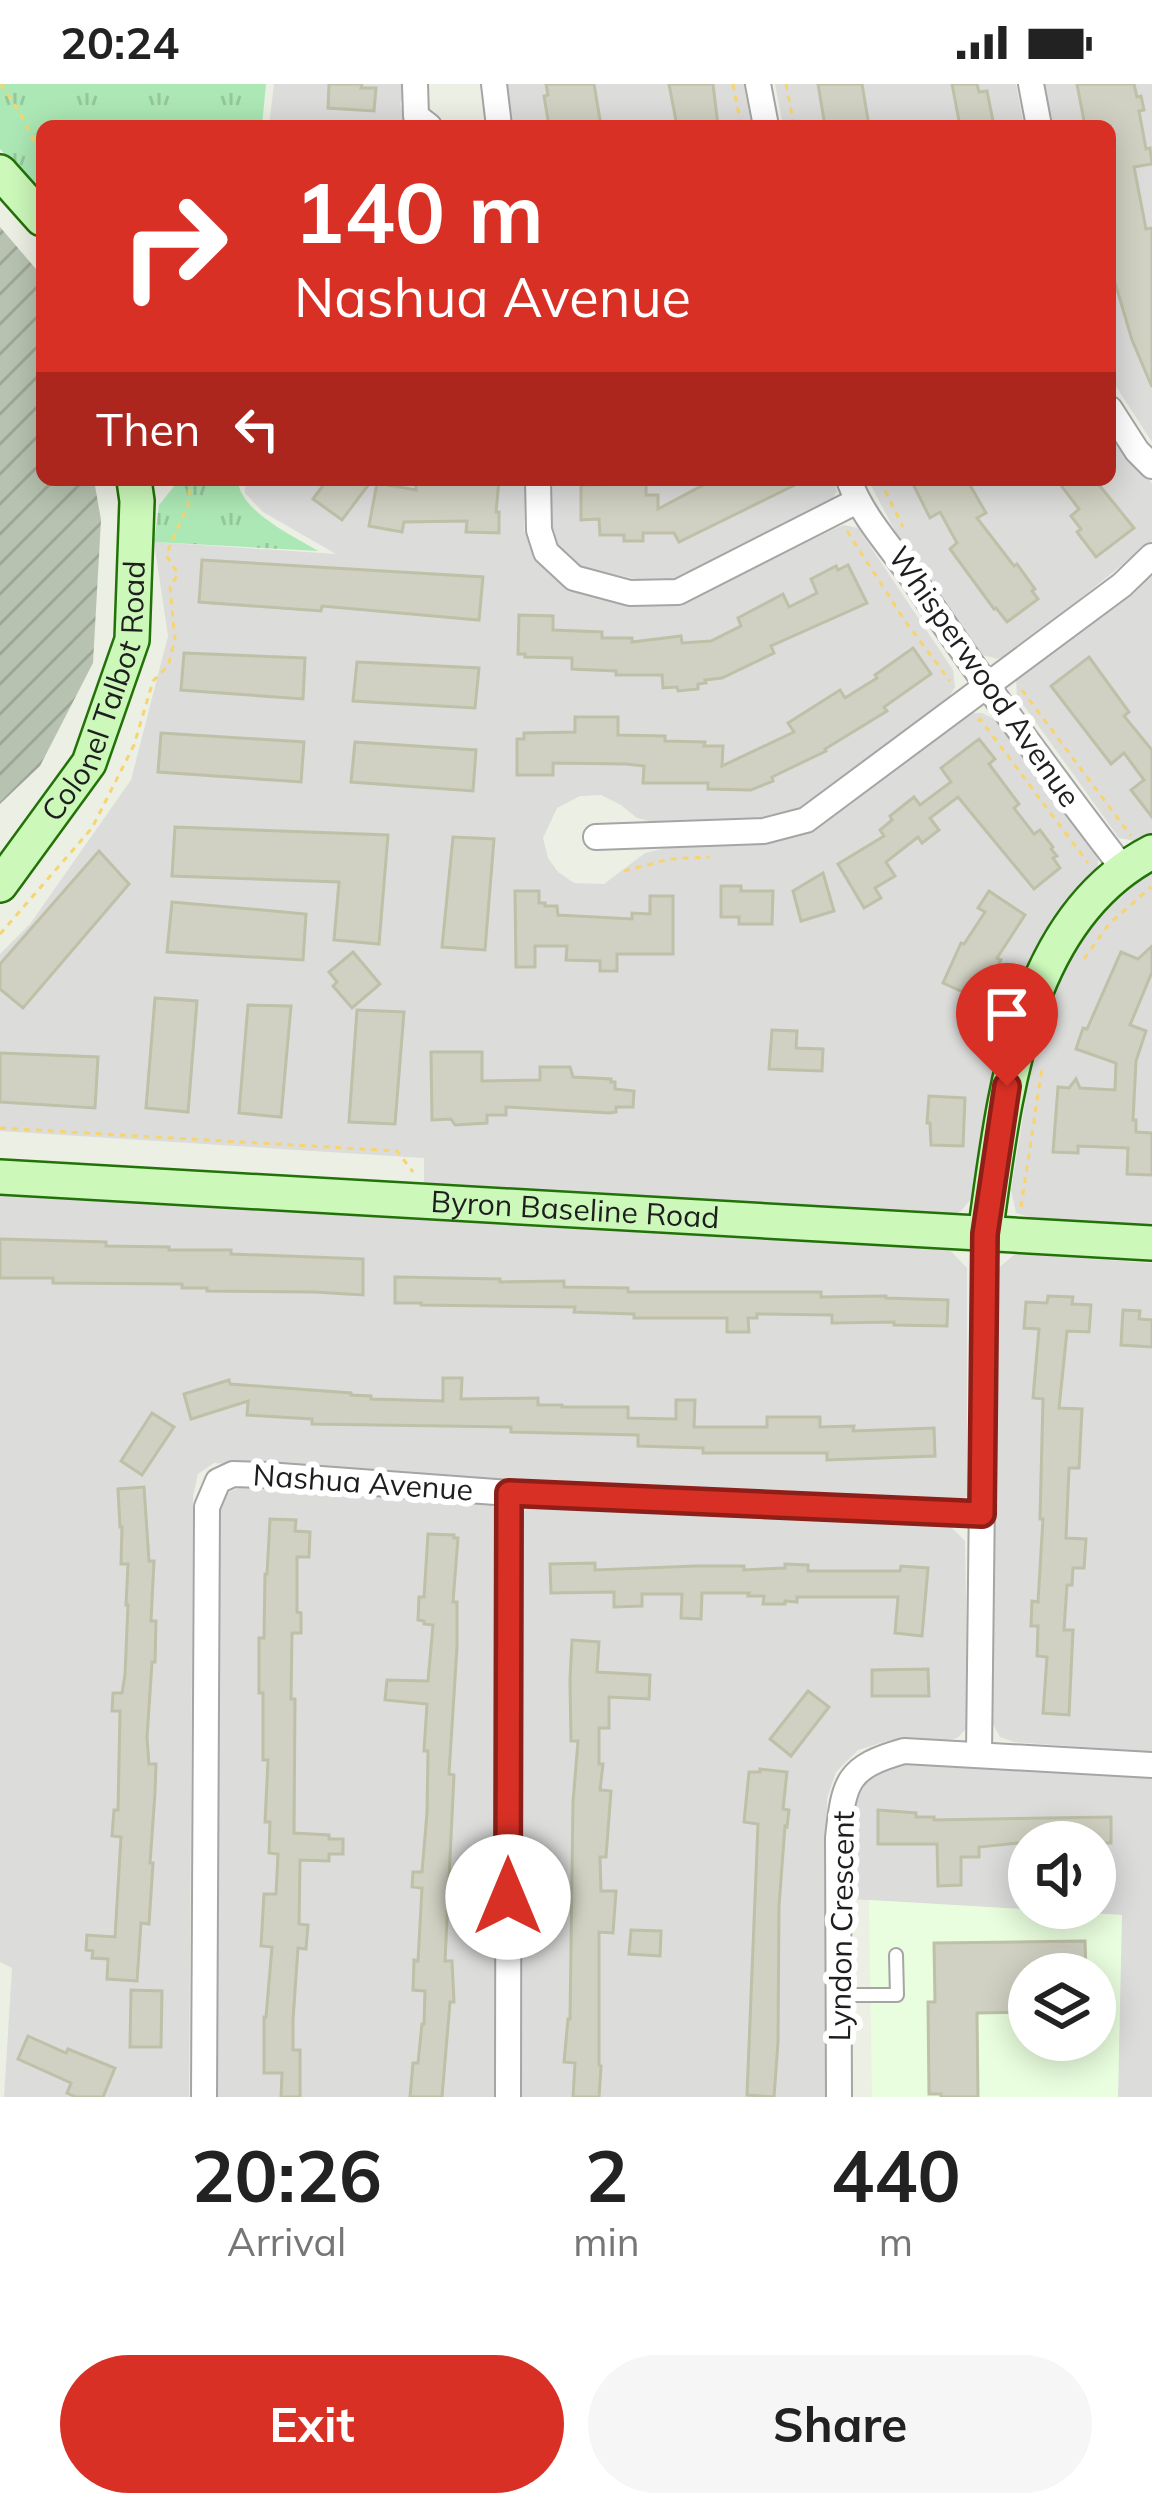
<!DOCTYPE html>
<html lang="en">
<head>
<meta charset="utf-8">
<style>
	body { margin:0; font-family:Mulish,sans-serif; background:#f6f6f6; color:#222; height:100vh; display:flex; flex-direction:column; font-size:45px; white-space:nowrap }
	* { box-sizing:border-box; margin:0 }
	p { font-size:39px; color:#767676 }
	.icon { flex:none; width:66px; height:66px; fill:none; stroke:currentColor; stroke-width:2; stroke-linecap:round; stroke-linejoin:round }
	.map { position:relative; height:2013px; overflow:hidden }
	.panel { display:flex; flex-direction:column; background:#fff; flex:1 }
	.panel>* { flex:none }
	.guide { position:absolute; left:36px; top:36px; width:1080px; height:366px; border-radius:18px; box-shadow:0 6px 30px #0003; background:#d93025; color:#fff; overflow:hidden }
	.tools { position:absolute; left:1008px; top:1737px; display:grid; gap:24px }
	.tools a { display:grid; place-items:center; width:108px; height:108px; border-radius:50%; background:#fff; box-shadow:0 6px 30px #0003; font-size:60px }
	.pin { position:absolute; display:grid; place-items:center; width:102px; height:102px; color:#fff; margin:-123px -51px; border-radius:50% 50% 50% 0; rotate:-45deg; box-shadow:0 0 12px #0007 }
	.pin .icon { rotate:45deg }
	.me { position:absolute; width:132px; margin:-66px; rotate:0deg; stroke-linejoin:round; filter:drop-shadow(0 0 9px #0008) }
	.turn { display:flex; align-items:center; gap:42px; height:252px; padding:0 60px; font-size:54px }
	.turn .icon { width:156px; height:156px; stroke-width:2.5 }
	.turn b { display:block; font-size:84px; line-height:102px }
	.then { display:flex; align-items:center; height:114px; padding:0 60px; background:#0003; gap:24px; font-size:45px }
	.eta { display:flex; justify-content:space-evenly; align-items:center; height:204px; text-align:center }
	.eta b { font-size:72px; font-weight:700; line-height:84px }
	.cta { display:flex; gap:24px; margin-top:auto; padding:24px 60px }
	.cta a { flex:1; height:138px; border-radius:72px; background:#d93025; color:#fff; font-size:48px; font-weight:700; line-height:138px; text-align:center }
	.cta a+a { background:#f6f6f6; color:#222 }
	.status { display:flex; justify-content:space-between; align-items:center; height:84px; padding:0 60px; background:#fff; direction:ltr }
	.status svg { height:33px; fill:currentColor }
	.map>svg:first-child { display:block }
	.residential { fill:#dcdcdb; fill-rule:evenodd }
	.education { fill:#e9fede; fill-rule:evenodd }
	.construction { fill:url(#construction-furrows) }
	.grass { fill:url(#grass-tufts) }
	.building { fill:#d0d1c2; stroke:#bec0a7; stroke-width:3 }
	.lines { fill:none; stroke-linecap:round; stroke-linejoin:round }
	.lane-casing { stroke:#a5a5a5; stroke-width:16 }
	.street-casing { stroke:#a5a5a5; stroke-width:28 }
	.secondary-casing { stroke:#227208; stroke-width:38 }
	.path { stroke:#f6d46f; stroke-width:3; stroke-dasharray:6 6; stroke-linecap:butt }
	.lane { stroke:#fff; stroke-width:12 }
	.street { stroke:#fff; stroke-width:24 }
	.secondary { stroke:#ccf8ba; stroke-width:33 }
	.route-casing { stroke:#8d1f18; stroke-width:30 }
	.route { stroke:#d93025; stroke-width:21 }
	.labels { text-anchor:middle; stroke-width:12; stroke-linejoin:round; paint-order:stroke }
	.street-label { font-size:30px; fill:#1e1e1e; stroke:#fff }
</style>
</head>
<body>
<div class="status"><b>20:24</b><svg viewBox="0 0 49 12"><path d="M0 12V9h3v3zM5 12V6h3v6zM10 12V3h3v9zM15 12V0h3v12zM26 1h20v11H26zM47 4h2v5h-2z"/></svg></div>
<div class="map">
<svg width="1152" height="2013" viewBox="0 0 1152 2013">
	<defs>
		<pattern id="construction-furrows" width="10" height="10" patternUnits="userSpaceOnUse" patternTransform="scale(3)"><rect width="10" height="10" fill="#b7c3b0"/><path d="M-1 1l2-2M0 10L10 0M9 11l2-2" fill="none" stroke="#9da797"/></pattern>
		<pattern id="grass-tufts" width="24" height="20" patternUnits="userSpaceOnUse" patternTransform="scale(3)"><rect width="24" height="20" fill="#ace8b5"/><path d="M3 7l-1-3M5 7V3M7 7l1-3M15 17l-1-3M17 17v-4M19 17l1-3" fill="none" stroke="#94c79b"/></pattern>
	</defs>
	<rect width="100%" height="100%" fill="#ecefe4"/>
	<!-- residential -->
	<g class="residential">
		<polygon points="274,0 406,0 400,20 406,42 269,42"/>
		<polygon points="505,0 747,0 754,42 511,42"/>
		<polygon points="775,0 1016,0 1024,42 783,42"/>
		<polygon points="1041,0 1152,0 1152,358 1110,293 1110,42 1050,42"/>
		<polygon points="1110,335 1152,400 1152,457 1012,569 998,575 979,570 911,477 868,396 1110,396"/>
		<polygon points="245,396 525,396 524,447 545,484 559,497 638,521 666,521 692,515 834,445 844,441 858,444 953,586 955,603 949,613 822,712 792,728 752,738 665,741 637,734 621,721 601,711 580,712 557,724 543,754 548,774 558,788 574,799 604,800 645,769 666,764 764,759 802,747 839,727 968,629 982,629 996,636 1098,769 1098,781 1094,793 1069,818 1045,851 1025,891 1007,938 972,1114 960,1128 941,1133 424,1101 424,1074 0,1047 0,870 30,840 131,696 168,552 154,458 336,470 263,428 245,409"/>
		<polygon points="548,396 832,396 837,407 827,423 691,492 669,497 640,496 572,480 557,465 548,441"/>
		<polygon points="1152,491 1152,751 1141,758 1119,754 1017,612 1016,595"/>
		<polygon points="1152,786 1152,1144 1047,1138 1016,1129 1011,1106 1037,945 1057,897 1093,837"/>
		<polygon points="0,1106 945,1161 967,1184 967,1412 957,1420 938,1422 214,1379 198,1390 193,1412 189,2013 4,2013 12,1884 0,1878"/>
		<polygon points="1015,1170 1152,1179 1152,1668 1014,1658 1000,1653 992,1639 995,1187"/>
		<polygon points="241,1403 484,1416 493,1422 499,1436 497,2013 214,2013 214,1426 223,1411"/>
		<polygon points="537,1419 950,1442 965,1457 968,1643 957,1654 943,1657 890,1656 858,1666 836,1688 827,1714 826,2013 518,2013 519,1433 526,1425"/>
		<path d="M 899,1677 L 1152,1692 L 1152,2013 L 1118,2013 L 1121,1831 L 851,1815 L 851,1723 L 860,1701 L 873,1687 ZM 1029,1758 L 1095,1758 L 1095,1824 L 1029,1824 Z"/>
	</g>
	<!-- education -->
	<path class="education" d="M 869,1816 L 1122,1831 L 1118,2013 L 872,2013 ZM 1029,1890 L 1095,1890 L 1095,1956 L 1029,1956 Z"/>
	<!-- construction -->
	<polygon class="construction" points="0,143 42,192 42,396 94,396 101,436 93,579 40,682 0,720"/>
	<!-- grass -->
	<g class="grass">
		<polygon points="0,0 266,0 262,42 42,42 42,107 0,65"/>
		<path d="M 173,396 L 238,396 C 239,427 294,452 318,467 L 154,458 L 159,421 L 176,400 Z"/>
	</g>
	<!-- building -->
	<g class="building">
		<polygon points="329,0 362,0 361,4 376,4 374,27 328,24"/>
		<polygon points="546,0 594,0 601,42 549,42 544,12 548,11"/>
		<polygon points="669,0 713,0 718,42 677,42"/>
		<polygon points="818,0 862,0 869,42 825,42"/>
		<polygon points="952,0 977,0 979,8 987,7 994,42 960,42"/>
		<polygon points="1077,0 1134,0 1137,13 1141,12 1144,26 1139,27 1146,65 1150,64 1152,80 1134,83 1146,145 1152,144 1152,303 1132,256 1111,185 1110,42 1085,42"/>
		<polygon points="327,396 372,396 342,436 313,415"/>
		<polygon points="434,396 499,396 496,428 499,428 499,449 466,448 467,437 404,438 402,448 369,442 377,399 416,406 416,399 434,399"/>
		<polygon points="703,396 805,396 679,458 674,449 643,449 643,457 624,457 624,451 600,451 599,435 581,436 581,401 646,400 646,411 658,411 658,425 705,400"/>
		<polygon points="911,396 967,396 986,429 977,434 1014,482 1017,480 1035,505 1032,507 1038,515 1007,538 996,524 994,525 950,465 957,459 940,428 930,434"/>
		<polygon points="1057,396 1095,396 1134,444 1096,473 1077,448 1081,445 1071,432 1079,425"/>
		<polygon points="202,476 483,493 479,536 322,522 321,527 199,518"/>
		<polygon points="848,481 867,519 771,562 774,569 722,594 705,596 706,599 698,600 698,605 678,607 677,603 663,604 662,591 616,591 616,587 572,585 572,574 525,573 525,570 518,570 519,531 553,532 553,546 602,548 602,554 632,554 632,558 681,552 682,559 711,557 741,542 738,534 783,510 789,523 817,509 811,495 836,482 838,486"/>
		<polygon points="913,564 931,590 884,623 887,627 825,665 826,667 772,693 773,697 751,706 708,705 708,699 643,699 644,682 626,680 553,679 553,691 517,691 517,655 524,655 524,649 575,648 575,633 618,633 618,651 665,652 665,657 705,658 704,662 723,662 722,682 794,648 788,639 840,606 845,614 877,594 875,591"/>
		<polygon points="184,569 305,574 303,615 181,606"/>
		<polygon points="1089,573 1129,628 1124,632 1152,666 1152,733 1131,706 1144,696 1124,669 1111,680 1051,602"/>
		<polygon points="357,578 479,584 475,624 353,617"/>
		<polygon points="161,649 304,658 301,698 158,688"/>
		<polygon points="979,655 995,675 989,680 1019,720 1014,724 1034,750 1040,746 1053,763 1051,765 1057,772 1053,774 1060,784 1034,805 958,713 930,734 939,746 922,759 918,753 886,778 895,792 875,804 881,814 864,824 838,780 884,752 880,746 892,736 890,732 914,713 920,721 951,698 941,684"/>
		<polygon points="355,658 476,666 473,707 351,698"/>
		<polygon points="175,743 388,751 379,860 334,856 339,798 172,792"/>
		<polygon points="453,753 494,755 485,866 442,863"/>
		<polygon points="99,767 129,800 23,924 0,905 0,880"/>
		<polygon points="823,789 834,827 801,837 793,807"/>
		<polygon points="721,802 741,802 741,807 773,807 772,840 739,840 739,833 721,833"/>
		<polygon points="515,807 539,807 539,819 545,819 545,822 557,822 558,831 632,835 632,829 650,830 650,812 673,812 673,870 617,870 617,887 600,887 600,877 566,876 567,862 535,862 535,883 516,883"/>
		<polygon points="989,807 1025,831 997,874 1001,876 979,915 943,899 961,859 964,860 985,828 978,824"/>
		<polygon points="172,818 306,830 303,876 167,868"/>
		<polygon points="1152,862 1152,888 1130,941 1146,947 1136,977 1133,1036 1136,1036 1136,1048 1152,1049 1152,1091 1127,1090 1128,1064 1078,1062 1078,1069 1053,1068 1058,1003 1069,1004 1076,995 1080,1004 1115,1006 1116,979 1076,965 1083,944 1087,945 1121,868 1138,875"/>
		<polygon points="353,868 380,900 352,924 333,902 337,898 329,888"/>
		<polygon points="155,914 197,917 188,1028 146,1024"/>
		<polygon points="248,921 291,922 281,1033 239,1029"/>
		<polygon points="357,926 404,928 395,1040 349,1038"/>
		<polygon points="772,946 797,947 796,964 823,965 822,987 769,985"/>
		<polygon points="431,968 482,968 482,997 540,996 540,983 570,983 573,993 611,995 611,998 615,998 615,1005 634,1007 633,1023 616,1023 616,1028 610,1029 506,1023 506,1031 487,1031 487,1039 455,1041 451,1035 432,1036"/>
		<polygon points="0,969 98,973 95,1024 0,1018"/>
		<polygon points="929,1012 965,1014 963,1062 931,1061 930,1039 927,1039"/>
		<polygon points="0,1155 106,1158 106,1162 169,1163 169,1166 231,1166 231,1170 363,1175 363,1211 314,1208 207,1207 207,1204 182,1204 182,1200 53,1199 53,1194 0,1194"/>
		<polygon points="395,1193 500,1195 500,1198 564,1197 564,1203 628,1204 628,1208 821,1208 821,1213 886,1212 886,1214 948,1216 947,1242 894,1241 894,1238 832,1239 832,1231 757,1230 757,1234 748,1234 749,1248 727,1248 727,1234 634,1234 634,1230 574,1228 575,1223 421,1221 421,1219 395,1219"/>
		<polygon points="1048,1212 1073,1213 1072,1220 1091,1221 1089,1248 1067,1247 1059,1324 1082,1325 1079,1384 1069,1384 1066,1454 1086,1455 1084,1484 1073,1484 1072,1501 1067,1501 1064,1546 1073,1546 1069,1631 1043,1629 1047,1573 1037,1572 1038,1542 1031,1542 1032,1517 1038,1518 1043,1435 1040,1435 1043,1315 1033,1314 1039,1245 1024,1244 1026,1218 1047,1219"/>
		<polygon points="1123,1226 1140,1227 1139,1235 1152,1236 1152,1263 1121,1261"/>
		<polygon points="443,1294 462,1294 461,1315 538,1314 538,1321 562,1321 562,1323 628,1323 628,1334 676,1335 676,1316 695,1316 694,1343 767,1343 767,1333 820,1333 820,1343 854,1342 853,1347 934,1344 935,1372 827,1376 827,1369 703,1369 703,1364 638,1362 638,1351 511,1348 511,1343 312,1340 312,1335 247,1331 248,1317 191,1335 184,1310 229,1296 230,1300 351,1309 351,1311 371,1312 371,1315 443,1317"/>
		<polygon points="152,1329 174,1343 142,1391 121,1377"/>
		<polygon points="144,1403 149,1477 154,1477 151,1537 156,1537 155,1578 152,1578 147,1654 149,1680 156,1680 155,1709 150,1779 153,1779 149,1840 141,1839 137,1897 107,1895 108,1875 92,1874 93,1867 86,1866 87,1851 115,1853 121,1753 112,1752 114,1726 118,1726 120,1627 112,1627 113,1609 122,1609 125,1591 128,1521 126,1521 128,1480 121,1480 122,1443 120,1443 118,1405"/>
		<polygon points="270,1435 296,1436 295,1447 310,1448 309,1473 297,1473 297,1528 301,1529 301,1549 292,1549 291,1615 295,1615 294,1749 329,1751 329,1755 343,1755 343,1770 329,1770 329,1777 300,1776 299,1840 308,1841 306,1865 298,1864 293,1936 293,1966 300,1966 300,2013 281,2013 282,1989 264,1989 264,1933 266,1933 272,1863 261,1862 264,1810 276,1810 278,1770 269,1769 270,1738 265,1738 268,1676 263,1676 263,1609 259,1609 259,1554 264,1554 265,1490 267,1490"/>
		<polygon points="428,1450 454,1451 454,1454 458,1454 453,1518 457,1518 457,1563 449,1690 454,1691 445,1877 452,1877 454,1918 450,1918 442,2013 410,2013 413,1979 418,1979 422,1940 424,1940 425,1907 413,1906 414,1876 418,1877 422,1804 412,1803 413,1788 422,1788 427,1729 428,1667 424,1667 427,1620 385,1616 387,1596 428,1597 433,1541 424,1540 424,1537 418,1536 419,1513 424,1513"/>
		<polygon points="595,1479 595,1486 696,1482 744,1482 744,1486 785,1484 785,1480 808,1481 808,1487 900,1487 901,1482 928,1484 922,1552 895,1549 898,1513 797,1513 797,1518 785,1517 785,1520 763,1520 764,1512 748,1512 749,1509 702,1509 701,1535 681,1534 682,1510 642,1510 642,1522 614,1523 614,1508 551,1509 550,1480"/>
		<polygon points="572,1556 599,1558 597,1588 650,1591 649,1615 609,1613 609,1644 599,1644 599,1680 603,1680 600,1706 611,1707 606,1773 600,1773 601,1807 616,1807 613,1849 599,1848 599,1981 601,1982 599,2013 573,2013 575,1979 564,1978 568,1935 570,1935 573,1718 578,1657 571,1657 570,1596"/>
		<polygon points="928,1585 929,1612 872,1612 872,1586"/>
		<polygon points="808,1607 829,1623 791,1672 770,1655"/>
		<polygon points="760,1685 787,1688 783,1725 789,1726 787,1743 785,1742 779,1822 778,1958 774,2013 747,2011 758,1740 744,1738 749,1688 760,1688"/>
		<polygon points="878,1726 916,1729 916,1733 934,1733 934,1736 1111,1733 1111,1759 1029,1758 979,1763 979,1773 961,1773 961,1801 938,1802 937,1760 878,1760"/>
		<polygon points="631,1846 661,1847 660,1872 629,1870"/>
		<polygon points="1085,1857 1086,1890 1029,1890 1029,1928 977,1929 978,2013 941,2013 941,2010 929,2010 928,1918 935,1918 934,1859"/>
		<polygon points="131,1906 162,1907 161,1963 130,1963"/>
		<polygon points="28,1952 66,1969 68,1965 115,1984 103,2013 76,2013 67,2009 71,1999 18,1975"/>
	</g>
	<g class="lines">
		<defs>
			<polyline id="lane" points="839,1911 897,1911 896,1871"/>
			<g id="street">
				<polyline points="415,0 416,32 429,42"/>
				<polyline points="494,0 499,42"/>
				<polyline points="758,0 766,42"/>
				<polyline points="1031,0 1039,42"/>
				<polyline points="1110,325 1137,367 1152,382"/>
				<polyline points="538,396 539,446 546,468 574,494 630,509 678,508 857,417"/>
				<path d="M 849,396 C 862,433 892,464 914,496 C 981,596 1052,692 1125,787"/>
				<polyline points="596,753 764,747 806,736 1122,501 1152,472"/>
				<polyline points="979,1670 985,1150"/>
				<polyline points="204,2013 207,1423 218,1397 233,1390 267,1391 509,1409 982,1430"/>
				<polyline points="508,2013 509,1409"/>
				<path d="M 839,2013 L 838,1754 C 844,1697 847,1683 904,1667 L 1152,1681"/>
			</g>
			<g id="secondary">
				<polyline points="0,88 42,135"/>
				<path id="s1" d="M 0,801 L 89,679 L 132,556 L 137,417 L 134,396"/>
				<path id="s2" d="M 0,1093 L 1152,1159"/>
				<path d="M 985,1150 C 1004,1019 1019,837 1152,768"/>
			</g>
		</defs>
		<!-- lane casing -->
		<use href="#lane" class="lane-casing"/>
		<!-- street casing -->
		<use href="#street" class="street-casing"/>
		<!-- secondary casing -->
		<use href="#secondary" class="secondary-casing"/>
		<!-- path -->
		<g class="path">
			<polyline points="1,0 20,29 42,72"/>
			<polyline points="733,0 741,42"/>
			<polyline points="786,0 794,42"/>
			<polyline points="823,396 827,407"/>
			<polyline points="880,396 903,443"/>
			<polyline points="847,447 905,537 950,597"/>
			<polyline points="1022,606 1131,752"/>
			<polyline points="978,637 980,635 1088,779"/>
			<polyline points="624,787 670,775 709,773"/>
			<polyline points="0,850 92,744 134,661 153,597 168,582 175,555 170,503 178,490 166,471 189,418 189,396"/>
			<polyline points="1084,875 1109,840 1151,803"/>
			<polyline points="0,1044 397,1067 413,1088"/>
			<polyline points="1021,1123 1042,984"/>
		</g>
		<!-- lane -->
		<use href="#lane" class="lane"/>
		<!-- street -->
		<use href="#street" class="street"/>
		<!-- secondary -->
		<use href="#secondary" class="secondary"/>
	</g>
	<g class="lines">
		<defs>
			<polyline id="route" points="508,1813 509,1409 982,1430 985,1150 1007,1002"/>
		</defs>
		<!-- route casing -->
		<use href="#route" class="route-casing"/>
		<!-- route -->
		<use href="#route" class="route"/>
	</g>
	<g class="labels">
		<!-- street labels -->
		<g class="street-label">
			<text transform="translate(984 593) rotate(55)" y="10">Whisperwood Avenue</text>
			<text dy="10" stroke="none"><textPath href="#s1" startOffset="222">Colonel Talbot Road</textPath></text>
			<text dy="10" stroke="none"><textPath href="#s2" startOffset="576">Byron Baseline Road</textPath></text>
			<text transform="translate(363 1399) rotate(4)" y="10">Nashua Avenue</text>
			<text transform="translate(842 1842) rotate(-89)" y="10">Lyndon Crescent</text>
		</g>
	</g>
</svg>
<div class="tools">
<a><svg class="icon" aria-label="sound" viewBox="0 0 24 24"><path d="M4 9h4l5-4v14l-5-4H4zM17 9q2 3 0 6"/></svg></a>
<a><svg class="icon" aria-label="layers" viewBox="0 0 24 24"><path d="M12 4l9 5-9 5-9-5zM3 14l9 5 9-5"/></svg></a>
</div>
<div class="pin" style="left:1007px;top:1002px;background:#d93025"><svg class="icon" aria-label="arrive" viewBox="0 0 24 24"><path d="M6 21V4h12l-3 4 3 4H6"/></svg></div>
<svg class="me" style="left:508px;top:1813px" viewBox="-20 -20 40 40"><circle r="19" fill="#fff"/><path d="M0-13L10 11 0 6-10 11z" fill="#d93025"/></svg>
<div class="guide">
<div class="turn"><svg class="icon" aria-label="right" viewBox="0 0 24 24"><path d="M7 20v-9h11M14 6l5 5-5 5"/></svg><div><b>140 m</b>Nashua Avenue</div></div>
<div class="then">Then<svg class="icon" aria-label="left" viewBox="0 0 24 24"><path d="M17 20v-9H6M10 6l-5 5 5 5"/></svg></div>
</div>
</div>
<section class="panel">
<div class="eta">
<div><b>20:26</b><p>Arrival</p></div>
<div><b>2</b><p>min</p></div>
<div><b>440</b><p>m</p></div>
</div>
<div class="cta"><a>Exit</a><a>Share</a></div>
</section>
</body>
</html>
